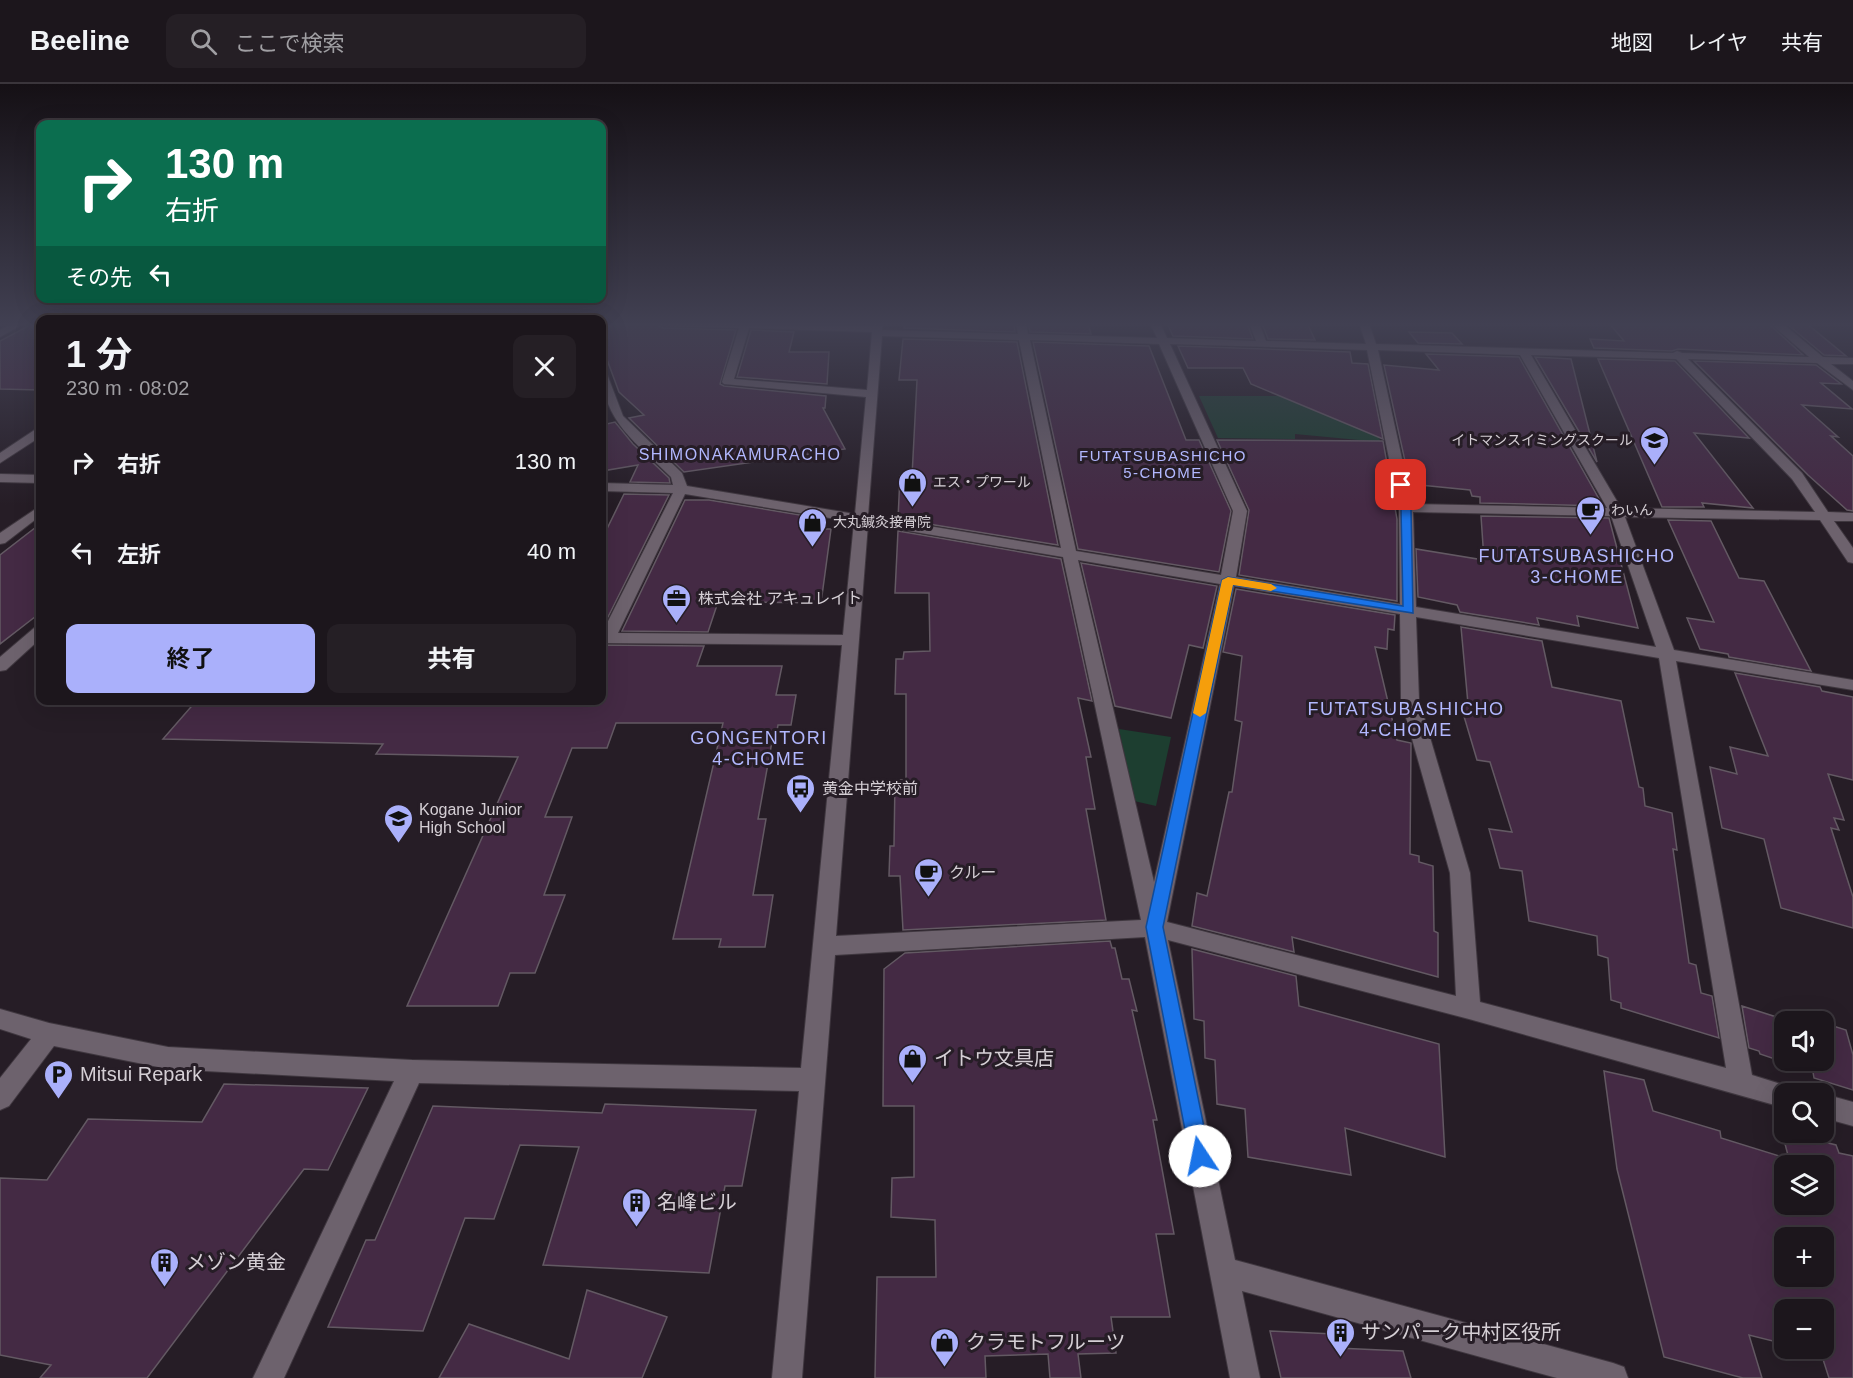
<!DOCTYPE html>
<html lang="ja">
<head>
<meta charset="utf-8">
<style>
	body { margin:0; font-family:Helvetica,"Noto Sans JP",sans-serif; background:#251f25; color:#f1f3f6; height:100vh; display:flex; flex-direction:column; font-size:22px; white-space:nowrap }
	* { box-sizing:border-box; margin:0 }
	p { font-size:20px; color:#a09fa3 }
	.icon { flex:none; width:33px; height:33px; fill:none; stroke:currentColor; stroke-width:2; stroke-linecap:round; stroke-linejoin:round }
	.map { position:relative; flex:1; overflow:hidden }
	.side { position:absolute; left:36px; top:231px; width:570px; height:390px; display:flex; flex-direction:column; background:#1c161c; border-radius:12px; box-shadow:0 6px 24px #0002,0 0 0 2px #3a353b }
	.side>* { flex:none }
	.top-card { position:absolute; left:36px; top:36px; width:570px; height:183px; border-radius:12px; box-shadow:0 6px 24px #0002,0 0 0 2px #3a353b; background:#0b6e4f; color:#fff; overflow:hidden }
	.fabs { position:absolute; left:1774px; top:927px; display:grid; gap:12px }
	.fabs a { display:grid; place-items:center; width:60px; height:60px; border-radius:12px; background:#1c161c; box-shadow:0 6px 24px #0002,0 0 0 2px #3a353b; font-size:30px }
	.pin { position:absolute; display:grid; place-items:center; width:51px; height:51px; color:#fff; margin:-26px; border-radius:12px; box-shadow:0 3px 9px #0006 }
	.me { position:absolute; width:66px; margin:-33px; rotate:349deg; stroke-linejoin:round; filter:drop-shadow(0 0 4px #0008) }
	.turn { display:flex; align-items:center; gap:21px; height:126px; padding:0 30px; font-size:27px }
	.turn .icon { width:78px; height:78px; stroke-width:2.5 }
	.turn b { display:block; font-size:42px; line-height:51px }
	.then { display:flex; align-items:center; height:57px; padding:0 30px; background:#0003; gap:12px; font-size:22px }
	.round { display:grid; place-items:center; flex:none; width:63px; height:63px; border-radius:12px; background:#251f25 }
	.summary { display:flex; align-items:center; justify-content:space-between; height:102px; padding:0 30px }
	h1 { font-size:36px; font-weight:700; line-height:45px }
	.primary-button { display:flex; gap:12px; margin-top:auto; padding:12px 30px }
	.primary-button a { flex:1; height:69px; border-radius:12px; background:#aab0fb; color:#111; font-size:24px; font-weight:700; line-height:69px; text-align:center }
	.primary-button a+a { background:#251f25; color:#f1f3f6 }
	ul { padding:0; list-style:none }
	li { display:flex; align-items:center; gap:18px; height:90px; padding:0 30px }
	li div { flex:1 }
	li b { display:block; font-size:22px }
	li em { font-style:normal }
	header { display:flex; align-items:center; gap:36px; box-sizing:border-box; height:84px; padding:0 30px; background:#1c161c; border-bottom:2px solid #3a353b }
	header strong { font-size:28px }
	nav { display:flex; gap:33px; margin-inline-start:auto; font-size:21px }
	.search { width:420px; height:54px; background:#251f25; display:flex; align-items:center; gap:15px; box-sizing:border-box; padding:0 21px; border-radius:12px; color:#a09fa3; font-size:22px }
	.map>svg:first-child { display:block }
	.green { fill:#1d3e30 }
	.building { fill:#442a44; stroke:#635963; stroke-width:1.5; fill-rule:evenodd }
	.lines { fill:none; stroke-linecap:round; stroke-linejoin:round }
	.minor-casing { stroke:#3f373f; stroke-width:2 }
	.minor { fill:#6d626d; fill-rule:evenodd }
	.route { fill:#1a73e8; stroke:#114b97; stroke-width:1.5 }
	.slow { fill:#f59e0b }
	.labels { text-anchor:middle; stroke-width:6; stroke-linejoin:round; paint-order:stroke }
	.far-poi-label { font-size:14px; fill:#d5cfd5; stroke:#261d26; text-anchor:start }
	.far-neighbourhood-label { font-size:15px; letter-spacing:1.5px; fill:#b2b8ff; stroke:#261d26 }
	.far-quarter-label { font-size:16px; letter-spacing:1.5px; fill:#b2b8ff; stroke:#261d26 }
	.poi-label { font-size:16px; fill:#d5cfd5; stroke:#261d26; text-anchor:start }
	.neighbourhood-label { font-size:18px; letter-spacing:1.5px; fill:#b2b8ff; stroke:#261d26 }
	.near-poi-label { font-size:20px; fill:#d5cfd5; stroke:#261d26; text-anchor:start }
</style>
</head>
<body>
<header>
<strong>Beeline</strong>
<div class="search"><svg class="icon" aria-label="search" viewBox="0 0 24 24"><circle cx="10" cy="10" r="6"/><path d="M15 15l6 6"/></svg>ここで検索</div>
<nav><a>地図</a><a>レイヤ</a><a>共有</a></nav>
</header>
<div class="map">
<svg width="1853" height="1294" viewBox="0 0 1853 1294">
	<rect width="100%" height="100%" fill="#261d26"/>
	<!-- green -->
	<g class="green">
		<polygon points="1199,312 1297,312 1374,320 1380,358 1295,350 1295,355 1218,354"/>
		<polygon points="1119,645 1171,653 1156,722 1134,717"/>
	</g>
	<!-- building -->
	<g class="building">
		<polygon points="34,239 40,239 40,306 0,305 0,257"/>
		<polygon points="904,239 1014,239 1015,248 904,244"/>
		<polygon points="1028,239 1088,239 1091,250 1030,248"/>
		<polygon points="1167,239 1247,239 1253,255 1173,252"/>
		<polygon points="1262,239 1307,239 1315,256 1268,255"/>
		<polygon points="1609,239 1768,239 1803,271 1678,265 1672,267 1594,264 1590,255 1624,257"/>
		<polygon points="1786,239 1806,239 1846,272 1824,271"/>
		<polygon points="656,240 663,244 736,246 720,300 724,302 826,312 825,324 823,324 845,365 684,388 629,334 644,331 619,308 602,262 602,242"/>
		<polygon points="751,246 794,248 789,268 829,268 827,300 737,293"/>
		<polygon points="1409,248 1452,249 1462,260 1418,259"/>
		<polygon points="903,255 1017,258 1058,461 898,435 900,392 912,392 917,296 899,296"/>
		<polygon points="1033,258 1149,262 1186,356 1199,356 1231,427 1219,488 1078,465"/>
		<polygon points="1178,262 1350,268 1352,279 1368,280 1383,355 1251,300 1243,284 1188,284"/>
		<polygon points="1426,270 1519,273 1603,422 1480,419 1480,413 1472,412 1470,406 1410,400 1384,281 1439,286"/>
		<polygon points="1535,273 1571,275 1597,378"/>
		<polygon points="1598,275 1675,277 1749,354 1694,349 1753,424 1702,419 1704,423 1662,423"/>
		<polygon points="1694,277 1816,281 1841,300 1821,299 1852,325 1802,321 1838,353 1831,352 1853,372 1853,427 1847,426 1808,391"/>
		<polygon points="615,338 633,360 669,394 670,399 630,398 638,381 602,387 602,341"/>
		<polygon points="1217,356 1383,357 1397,435 1397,517 1239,491 1249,426"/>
		<polygon points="624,410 669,411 602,545 602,455"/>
		<polygon points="685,416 709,416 818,434 815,445 831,445 821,519 743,518 742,521 717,521 708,548 622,547"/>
		<polygon points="1481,432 1609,434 1638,544 1577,532 1579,542 1537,534 1539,541 1460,528 1457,521 1418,513 1416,465 1484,476"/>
		<polygon points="1668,436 1711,437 1739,494 1764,497 1811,587 1729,573 1728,570 1700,565 1687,534 1714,538"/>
		<polygon points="40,440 40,529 0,560 0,471"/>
		<polygon points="898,447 1061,475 1092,617 1078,614 1091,673 1086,673 1095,725 1086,725 1106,836 903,846 900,792 889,792 890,762 894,762 895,696 906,696 906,610 895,610 896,575 903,575 904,568 930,567 929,509 895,509"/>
		<polygon points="1081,479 1217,502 1203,564 1189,561 1171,634 1115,622"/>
		<polygon points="1236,505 1395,531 1394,546 1388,545 1387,565 1375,563 1397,656 1411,659 1410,770 1419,772 1419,778 1433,782 1434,847 1438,849 1438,893 1292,853 1294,868 1192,842 1197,809 1207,812 1229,708 1232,708 1242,638 1235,636 1242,572 1223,568"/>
		<polygon points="1461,543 1542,557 1552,603 1621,617 1639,703 1643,704 1645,722 1672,729 1677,766 1673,765 1689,879 1696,881 1701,909 1712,912 1719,954 1621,924 1621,919 1611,916 1608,874 1598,871 1597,852 1529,837 1522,787 1500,784 1489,745 1512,748 1490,678 1477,676 1460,619 1468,620"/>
		<polygon points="602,561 704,562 697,582 782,582 776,611 796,611 791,641 778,641 776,652 773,652 758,735 766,735 753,811 773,811 765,863 719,863 721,855 673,855 723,639 616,639 607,664 572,664 545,733 572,733 544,811 565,811 535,889 510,889 498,922 407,922 518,673 376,670 383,660 163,655 197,616 602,616"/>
		<polygon points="1735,589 1820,603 1822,607 1853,613 1853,696 1828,690 1844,736 1834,734 1839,746 1831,744 1853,813 1853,844 1781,824 1764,755 1722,744 1710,683 1737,690 1730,663 1768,672"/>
		<polygon points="1110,857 1112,864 1115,864 1122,895 1129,895 1137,927 1132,926 1157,1036 1153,1036 1174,1150 1156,1150 1170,1233 1111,1233 1116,1269 1078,1270 1081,1294 1050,1294 1048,1270 985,1272 986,1294 875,1294 877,1193 936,1193 935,1136 891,1133 892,1094 914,1093 914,1022 883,1022 884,885 905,869"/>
		<polygon points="1192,865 1296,892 1299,922 1439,960 1445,1073 1345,1044 1351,1091 1248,1073 1245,1025 1217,1020 1215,976 1205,974 1204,937 1194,935"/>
		<polygon points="1742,922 1792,938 1785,938 1785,976 1824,976 1824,939 1846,946 1853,971 1853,1006 1814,994 1813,988 1760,970 1759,967 1749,964"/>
		<path d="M 1604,987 L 1644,996 L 1653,1027 L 1720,1047 L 1721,1054 L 1789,1075 L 1781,1045 L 1785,1048 L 1836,1061 L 1839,1069 L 1853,1072 L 1853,1294 L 1829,1294 L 1821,1269 L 1802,1264 L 1824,1264 L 1824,1226 L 1785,1226 L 1785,1260 L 1749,1251 L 1762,1294 L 1743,1294 L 1664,1273 L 1617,1085 ZM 1785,1082 L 1824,1082 L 1824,1120 L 1785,1120 ZM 1785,1154 L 1824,1154 L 1824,1192 L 1785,1192 Z"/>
		<polygon points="224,1000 368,1004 328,1086 304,1085 147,1294 40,1294 51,1281 0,1271 0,1094 47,1096 88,1035 202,1038"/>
		<polygon points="605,1020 756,1026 742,1102 725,1102 709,1189 543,1181 579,1063 520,1061 494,1135 465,1134 423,1247 328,1243 366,1156 375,1156 433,1022 602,1029"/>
		<polygon points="587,1206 667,1233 642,1294 439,1294 469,1240 569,1275"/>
		<polygon points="1270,1247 1334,1250 1337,1264 1403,1267 1411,1294 1281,1294"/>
	</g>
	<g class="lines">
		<defs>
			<g id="minor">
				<polygon points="12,239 25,239 0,253 0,246"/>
				<path d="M 658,239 L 873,242 L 873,239 L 883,239 L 882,246 L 1018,250 L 1016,239 L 1026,239 L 1028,250 L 1157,254 L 1150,239 L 1160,239 L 1167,254 L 1256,257 L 1249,239 L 1259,239 L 1266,257 L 1366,260 L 1359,239 L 1369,239 L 1376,260 L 1673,269 L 1677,267 L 1682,269 L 1809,273 L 1770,239 L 1782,239 L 1823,273 L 1853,274 L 1853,280 L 1831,280 L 1853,297 L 1853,306 L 1817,279 L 1688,275 L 1802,389 L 1828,428 L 1853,429 L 1853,437 L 1834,437 L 1853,464 L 1853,479 L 1848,478 L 1820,436 L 1625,433 L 1674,566 L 1853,596 L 1853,606 L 1676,577 L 1752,991 L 1794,1004 L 1797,1010 L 1785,1010 L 1785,1024 L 1469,935 L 1168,856 L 1235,1176 L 1613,1279 L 1624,1283 L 1628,1294 L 1557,1294 L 1242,1207 L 1260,1294 L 1230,1294 L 1145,853 L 835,871 L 802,1294 L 772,1294 L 799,1007 L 419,999 L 284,1294 L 253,1294 L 394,997 L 168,985 L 54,962 L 9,1022 L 0,1026 L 0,994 L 31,955 L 0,945 L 0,925 L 49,939 L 168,963 L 412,976 L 801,984 L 842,561 L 602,559 L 602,549 L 673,409 L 602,407 L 602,399 L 673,401 L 671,393 C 638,360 602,337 602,287 L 607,290 L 623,332 L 682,389 L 687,402 L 855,430 L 866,313 L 724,300 L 722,298 L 739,244 L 663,242 ZM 749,244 L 872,248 L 867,306 L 734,295 ZM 882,252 L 1019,256 L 1061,464 L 868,432 ZM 1030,256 L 1159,260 L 1233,427 L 1221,491 L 1076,467 ZM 1170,260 L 1367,266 L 1399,424 L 1400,520 L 1236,493 L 1247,427 ZM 1378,266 L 1520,271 L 1607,424 L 1412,420 ZM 1531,271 L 1676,275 L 1792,395 L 1815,428 L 1621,424 ZM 685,410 L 854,438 L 843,551 L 618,549 ZM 1413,428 L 1611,432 L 1656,563 L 1416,523 ZM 868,440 L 1063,473 L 1141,836 L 836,852 ZM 1078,476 L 1220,500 L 1154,798 ZM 1234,502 L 1400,530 L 1401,616 L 1450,789 L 1456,912 L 1167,838 ZM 1416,533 L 1659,574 L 1726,984 L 1480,918 L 1470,789 L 1419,616 Z"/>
				<polygon points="36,345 40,345 40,353 0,379 0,369"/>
				<polygon points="0,390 40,391 40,399 0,398"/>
				<polygon points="40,422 40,432 5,459 0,460 0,449"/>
				<polygon points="40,542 40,555 6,586 0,587 0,573 34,544"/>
				<polygon points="1824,1010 1853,1018 1853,1042 1824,1034"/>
			</g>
		</defs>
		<!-- minor casing -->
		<use href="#minor" class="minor-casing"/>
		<!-- minor -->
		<use href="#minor" class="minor"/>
	</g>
	<!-- sky -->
	<linearGradient id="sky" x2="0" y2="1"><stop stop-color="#151015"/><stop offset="0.57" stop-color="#414052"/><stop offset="1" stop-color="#414052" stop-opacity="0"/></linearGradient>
	<rect width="1853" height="421" fill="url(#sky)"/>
	<!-- route -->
	<polygon class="route" points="1401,398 1406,401 1411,424 1413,529 1233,501 1163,843 1210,1072 1207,1079 1200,1082 1192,1079 1190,1072 1146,843 1222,496 1228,493 1403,522 1401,424 1396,401"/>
	<!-- slow -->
	<polygon class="slow" points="1228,493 1271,500 1277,504 1271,507 1233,501 1206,629 1200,633 1193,629 1222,496"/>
	<!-- icons -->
	<defs>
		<symbol id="university-pin" viewBox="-11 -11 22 30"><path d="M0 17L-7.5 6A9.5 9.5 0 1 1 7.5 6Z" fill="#aab0fb" stroke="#261d26"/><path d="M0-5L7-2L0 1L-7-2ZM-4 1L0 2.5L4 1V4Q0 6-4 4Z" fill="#111"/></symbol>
		<symbol id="shop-pin" viewBox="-11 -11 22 30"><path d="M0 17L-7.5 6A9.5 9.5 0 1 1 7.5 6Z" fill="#aab0fb" stroke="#261d26"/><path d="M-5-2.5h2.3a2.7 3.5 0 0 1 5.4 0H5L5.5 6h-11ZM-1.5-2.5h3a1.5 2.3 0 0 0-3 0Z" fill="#111"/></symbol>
		<symbol id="cafe-pin" viewBox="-11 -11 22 30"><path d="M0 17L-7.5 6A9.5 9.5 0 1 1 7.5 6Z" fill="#aab0fb" stroke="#261d26"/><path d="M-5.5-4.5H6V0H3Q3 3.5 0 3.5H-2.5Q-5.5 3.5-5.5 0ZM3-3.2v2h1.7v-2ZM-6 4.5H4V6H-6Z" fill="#111"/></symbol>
		<symbol id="office-pin" viewBox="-11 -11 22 30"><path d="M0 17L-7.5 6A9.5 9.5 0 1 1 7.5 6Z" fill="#aab0fb" stroke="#261d26"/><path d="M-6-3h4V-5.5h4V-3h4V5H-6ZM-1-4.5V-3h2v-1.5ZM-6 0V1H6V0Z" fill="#111"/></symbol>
		<symbol id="bus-pin" viewBox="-11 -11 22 30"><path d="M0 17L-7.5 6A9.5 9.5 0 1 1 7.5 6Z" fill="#aab0fb" stroke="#261d26"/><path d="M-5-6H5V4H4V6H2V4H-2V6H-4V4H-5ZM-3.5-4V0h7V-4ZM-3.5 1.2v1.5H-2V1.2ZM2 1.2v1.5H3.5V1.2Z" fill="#111"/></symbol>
		<symbol id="school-pin" viewBox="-11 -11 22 30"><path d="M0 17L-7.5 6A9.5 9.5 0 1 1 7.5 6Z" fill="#aab0fb" stroke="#261d26"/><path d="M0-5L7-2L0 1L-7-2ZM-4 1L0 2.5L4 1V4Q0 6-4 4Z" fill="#111"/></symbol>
		<symbol id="parking-pin" viewBox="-11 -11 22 30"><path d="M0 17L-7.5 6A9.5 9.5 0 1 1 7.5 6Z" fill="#aab0fb" stroke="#261d26"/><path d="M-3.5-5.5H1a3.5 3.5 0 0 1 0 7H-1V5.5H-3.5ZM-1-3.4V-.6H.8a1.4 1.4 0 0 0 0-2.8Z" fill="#111"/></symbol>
		<symbol id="building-pin" viewBox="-11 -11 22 30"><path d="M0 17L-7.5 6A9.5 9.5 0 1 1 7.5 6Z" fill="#aab0fb" stroke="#261d26"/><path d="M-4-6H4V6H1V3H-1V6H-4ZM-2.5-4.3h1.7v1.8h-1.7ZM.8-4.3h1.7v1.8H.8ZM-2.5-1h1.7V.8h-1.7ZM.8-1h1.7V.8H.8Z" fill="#111"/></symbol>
	</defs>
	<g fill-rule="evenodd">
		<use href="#university-pin" x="1638" y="340" width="33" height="45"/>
		<use href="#shop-pin" x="896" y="382" width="33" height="45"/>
		<use href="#cafe-pin" x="1574" y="410" width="33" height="45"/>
		<use href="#shop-pin" x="796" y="422" width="33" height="45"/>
		<use href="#office-pin" x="660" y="498" width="33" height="45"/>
		<use href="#bus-pin" x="784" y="688" width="33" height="45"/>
		<use href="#school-pin" x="382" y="718" width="33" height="45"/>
		<use href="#cafe-pin" x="912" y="772" width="33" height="45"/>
		<use href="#shop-pin" x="896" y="958" width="33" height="45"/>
		<use href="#parking-pin" x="42" y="974" width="33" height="45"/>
		<use href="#building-pin" x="620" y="1102" width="33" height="45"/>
		<use href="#building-pin" x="148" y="1162" width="33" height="45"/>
		<use href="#building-pin" x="1324" y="1232" width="33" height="45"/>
		<use href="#shop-pin" x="928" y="1242" width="33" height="45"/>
	</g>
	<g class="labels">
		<!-- far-poi labels -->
		<g class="far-poi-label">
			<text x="1633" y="361" text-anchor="end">イトマンスイミングスクール</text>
			<text x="933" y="403">エス・プワール</text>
			<text x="1611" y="431">わいん</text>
			<text x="833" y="443">大丸鍼灸接骨院</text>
		</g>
		<!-- far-neighbourhood labels -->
		<g class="far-neighbourhood-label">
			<text x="1163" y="377">FUTATSUBASHICHO<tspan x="1163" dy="17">5-CHOME</tspan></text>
		</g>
		<!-- far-quarter labels -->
		<g class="far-quarter-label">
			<text x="740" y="376">SHIMONAKAMURACHO</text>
		</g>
		<!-- poi labels -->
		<g class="poi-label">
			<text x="698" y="520">株式会社 アキュレイト</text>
			<text x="822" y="710">黄金中学校前</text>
			<text x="419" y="731">Kogane Junior<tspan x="419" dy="18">High School</tspan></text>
			<text x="949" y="794">クルー</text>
		</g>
		<!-- neighbourhood labels -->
		<g class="neighbourhood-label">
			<text x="1577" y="478">FUTATSUBASHICHO<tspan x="1577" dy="21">3-CHOME</tspan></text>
			<text x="1406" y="631">FUTATSUBASHICHO<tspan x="1406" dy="21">4-CHOME</tspan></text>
			<text x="759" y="660">GONGENTORI<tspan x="759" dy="21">4-CHOME</tspan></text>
		</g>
		<!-- near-poi labels -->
		<g class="near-poi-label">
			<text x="934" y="981">イトウ文具店</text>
			<text x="80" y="997">Mitsui Repark</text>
			<text x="657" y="1125">名峰ビル</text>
			<text x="186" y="1185">メゾン黄金</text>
			<text x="1361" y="1255">サンパーク中村区役所</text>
			<text x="966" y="1265">クラモトフルーツ</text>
		</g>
	</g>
</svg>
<div class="fabs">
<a><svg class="icon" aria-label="sound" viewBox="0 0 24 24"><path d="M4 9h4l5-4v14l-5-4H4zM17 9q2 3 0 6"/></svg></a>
<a><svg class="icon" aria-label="search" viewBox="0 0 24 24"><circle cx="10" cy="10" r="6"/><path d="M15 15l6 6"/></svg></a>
<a><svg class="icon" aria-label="layers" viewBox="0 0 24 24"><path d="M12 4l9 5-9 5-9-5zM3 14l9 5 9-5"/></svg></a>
<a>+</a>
<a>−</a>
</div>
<div class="pin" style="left:1401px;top:401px;background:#d93025"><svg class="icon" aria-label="arrive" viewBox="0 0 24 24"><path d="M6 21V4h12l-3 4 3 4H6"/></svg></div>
<svg class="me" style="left:1200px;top:1072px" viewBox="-20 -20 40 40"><circle r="19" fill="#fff"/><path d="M0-13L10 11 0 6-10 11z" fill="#1a73e8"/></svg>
<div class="top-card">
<div class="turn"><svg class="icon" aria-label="right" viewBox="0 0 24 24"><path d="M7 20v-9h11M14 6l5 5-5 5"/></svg><div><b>130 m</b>右折</div></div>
<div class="then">その先<svg class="icon" aria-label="left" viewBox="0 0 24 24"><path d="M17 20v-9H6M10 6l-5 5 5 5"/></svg></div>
</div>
<section class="side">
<div class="summary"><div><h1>1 分</h1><p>230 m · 08:02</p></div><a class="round"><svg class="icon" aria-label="close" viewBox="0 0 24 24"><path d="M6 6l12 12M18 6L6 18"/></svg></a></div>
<ul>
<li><svg class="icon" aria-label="right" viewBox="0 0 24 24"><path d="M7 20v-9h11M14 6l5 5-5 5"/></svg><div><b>右折</b></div><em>130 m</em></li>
<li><svg class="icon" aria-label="left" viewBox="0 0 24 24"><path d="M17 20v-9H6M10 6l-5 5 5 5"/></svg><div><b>左折</b></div><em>40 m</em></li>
</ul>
<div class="primary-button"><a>終了</a><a>共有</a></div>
</section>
</div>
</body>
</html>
